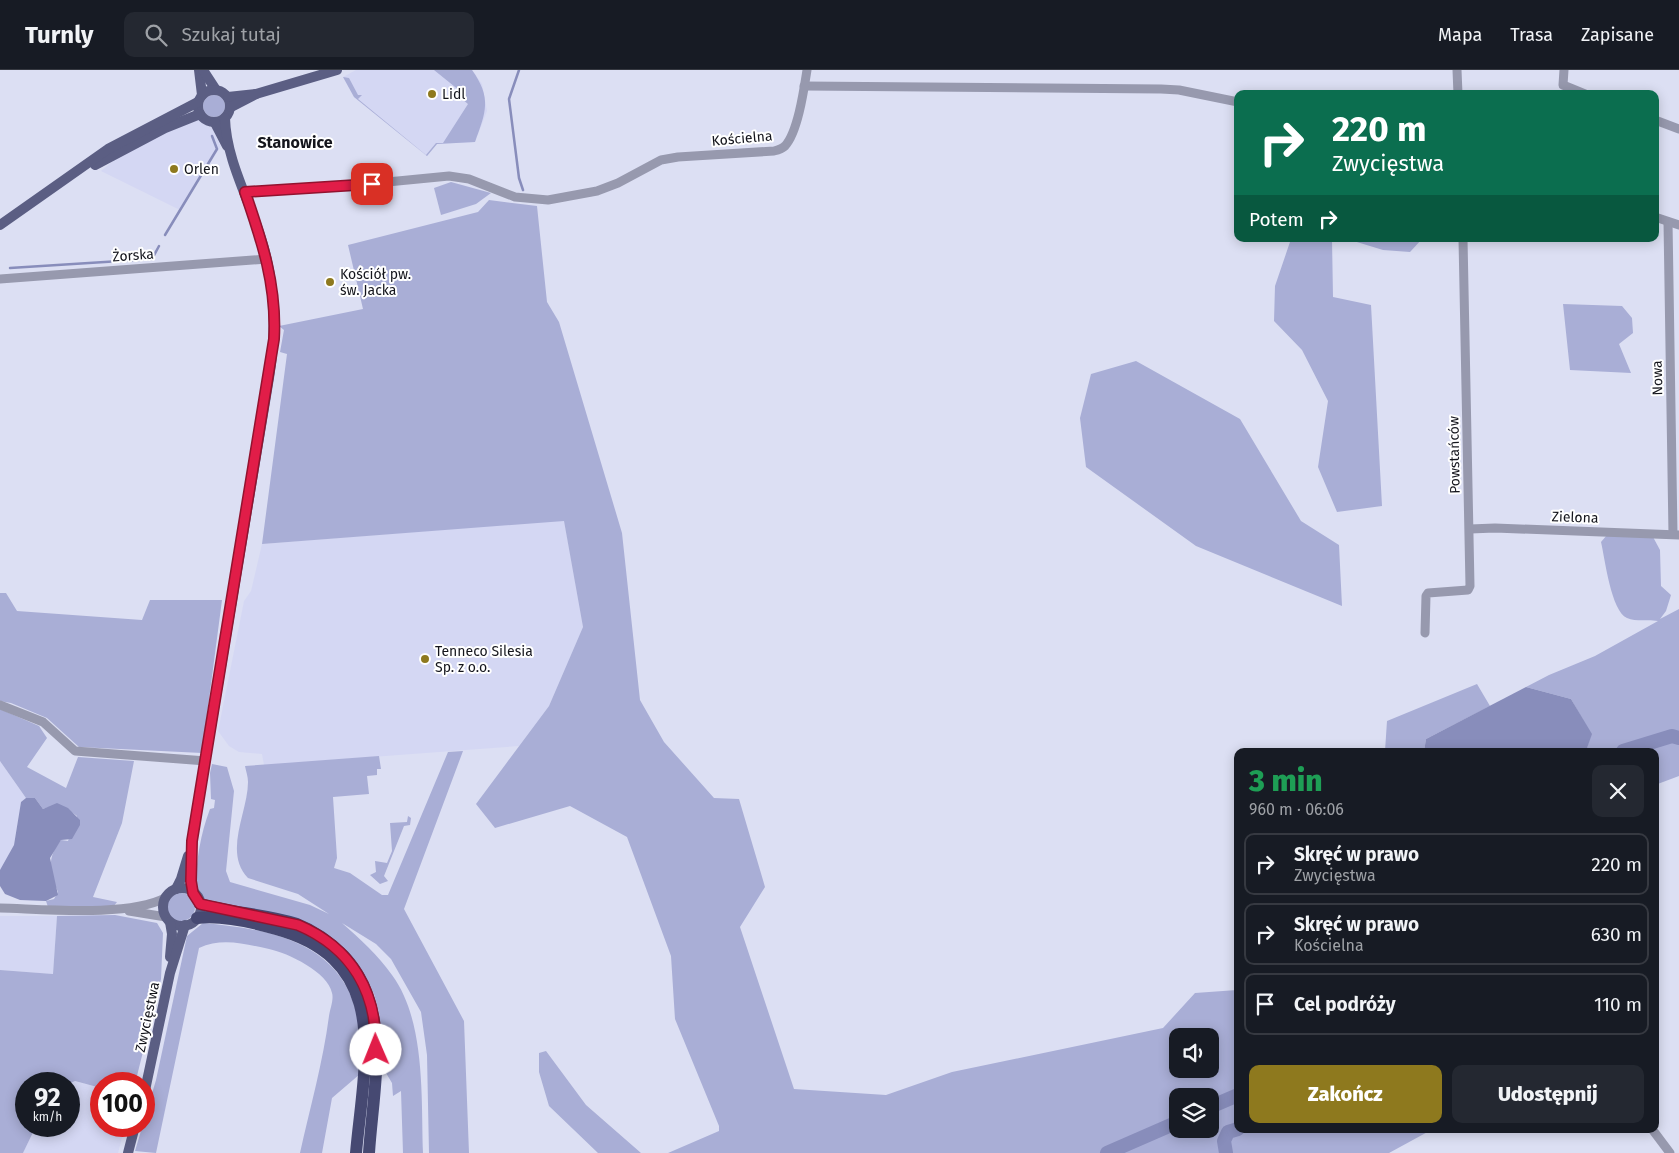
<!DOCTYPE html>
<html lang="pl">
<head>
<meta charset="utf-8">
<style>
	body { margin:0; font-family:"Fira Sans",sans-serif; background:#242831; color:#f1f3f6; height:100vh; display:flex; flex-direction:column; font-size:19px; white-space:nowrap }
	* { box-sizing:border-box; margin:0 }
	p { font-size:16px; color:#9ea1a6 }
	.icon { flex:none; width:28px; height:28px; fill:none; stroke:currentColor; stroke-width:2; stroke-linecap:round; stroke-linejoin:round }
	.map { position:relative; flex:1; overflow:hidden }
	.side { position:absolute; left:1234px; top:678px; width:425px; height:385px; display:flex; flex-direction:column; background:#171b24; border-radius:10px; box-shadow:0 2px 12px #0003 }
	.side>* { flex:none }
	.top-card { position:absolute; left:1234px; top:20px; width:425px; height:152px; border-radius:10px; box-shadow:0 2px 12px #0003; background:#0b6e4f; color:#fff; overflow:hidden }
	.tools { position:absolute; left:1169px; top:958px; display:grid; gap:10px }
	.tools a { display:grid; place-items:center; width:50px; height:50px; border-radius:10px; background:#171b24; box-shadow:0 2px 12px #0003; font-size:25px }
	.speed { position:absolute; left:15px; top:1002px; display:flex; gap:10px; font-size:25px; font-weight:700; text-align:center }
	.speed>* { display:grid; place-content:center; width:65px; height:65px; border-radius:50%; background:#171b24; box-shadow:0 2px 12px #0003; line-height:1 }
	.speed small { font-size:12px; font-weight:400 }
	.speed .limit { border:8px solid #d22; background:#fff; color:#111 }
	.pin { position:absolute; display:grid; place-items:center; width:42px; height:42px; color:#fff; margin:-21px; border-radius:10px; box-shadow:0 2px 8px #0006 }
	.me { position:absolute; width:55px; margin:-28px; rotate:359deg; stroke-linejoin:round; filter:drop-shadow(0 0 4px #0008) }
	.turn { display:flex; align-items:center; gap:18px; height:105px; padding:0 15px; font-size:22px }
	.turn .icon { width:65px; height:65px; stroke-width:2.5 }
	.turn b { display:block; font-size:35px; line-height:42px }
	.then { display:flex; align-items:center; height:48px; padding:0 15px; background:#0003; gap:10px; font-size:19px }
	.round { display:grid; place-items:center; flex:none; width:52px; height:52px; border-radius:10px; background:#242831 }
	.headline { display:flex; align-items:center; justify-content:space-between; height:85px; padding:0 15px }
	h1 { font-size:30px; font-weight:800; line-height:38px; color:#1e9e55 }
	.primary-button { display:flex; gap:10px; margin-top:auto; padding:10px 15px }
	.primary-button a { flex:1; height:58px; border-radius:10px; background:#8e791e; color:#fff; font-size:20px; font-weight:800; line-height:58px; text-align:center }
	.primary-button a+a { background:#242831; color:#f1f3f6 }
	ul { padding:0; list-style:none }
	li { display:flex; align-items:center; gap:15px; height:62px; margin:0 10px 8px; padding:0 5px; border:2px solid #363941; border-radius:10px }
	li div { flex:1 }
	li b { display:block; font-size:19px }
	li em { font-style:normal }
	header { display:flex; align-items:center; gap:30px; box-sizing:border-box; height:70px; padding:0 25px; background:#171b24; border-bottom:1px solid #363941 }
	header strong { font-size:24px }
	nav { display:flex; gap:28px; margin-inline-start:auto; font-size:18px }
	.search { width:350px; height:45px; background:#242831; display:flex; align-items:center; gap:12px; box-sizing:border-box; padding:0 18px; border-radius:10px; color:#9ea1a6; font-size:19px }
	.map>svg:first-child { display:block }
	.built { fill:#d4d7f3 }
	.green { fill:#a9aed6; fill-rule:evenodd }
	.water { fill:#888dbb }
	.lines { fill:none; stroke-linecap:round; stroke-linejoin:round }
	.stream { stroke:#888dbb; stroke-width:2.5 }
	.river { stroke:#888dbb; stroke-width:14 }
	.minor { stroke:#9799ae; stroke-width:9 }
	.major { stroke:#5b5e83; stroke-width:10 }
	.highway { stroke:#464972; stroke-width:12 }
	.route-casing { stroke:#92132f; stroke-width:12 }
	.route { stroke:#e11d48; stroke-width:9 }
	.poi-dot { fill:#8e791e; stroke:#fff; stroke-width:2 }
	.labels { text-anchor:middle; stroke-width:4; stroke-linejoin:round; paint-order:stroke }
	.poi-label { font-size:14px; fill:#14151c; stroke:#fff; text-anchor:start }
	.street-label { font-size:14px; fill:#14151c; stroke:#fff }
	.quarter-label { font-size:16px; font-weight:bold; fill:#14151c; stroke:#fff }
</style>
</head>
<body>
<header>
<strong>Turnly</strong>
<div class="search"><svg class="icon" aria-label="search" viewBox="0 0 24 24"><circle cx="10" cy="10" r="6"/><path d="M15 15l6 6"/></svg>Szukaj tutaj</div>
<nav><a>Mapa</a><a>Trasa</a><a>Zapisane</a></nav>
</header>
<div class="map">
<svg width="1679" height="1083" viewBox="0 0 1679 1083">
	<rect width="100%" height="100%" fill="#dcdff3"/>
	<!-- built -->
	<g class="built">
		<polygon points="356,0 472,0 482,14 487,41 475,72 437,74 427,86 354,27 343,7"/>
		<polygon points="192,50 199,50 212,58 221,76 180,140 101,101 124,82"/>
		<polygon points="564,450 583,557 549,636 519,676 264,695 262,684 239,682 229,676 218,661 244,531 251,521 262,474"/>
		<polygon points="0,691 26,728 21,732 14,775 0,802"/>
		<polygon points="0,846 57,846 53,904 0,900"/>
		<polygon points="74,1011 101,1018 101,1056 125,1056 118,1083 23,1083 36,1056 69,1056 68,1014"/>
	</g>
	<!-- green -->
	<g class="green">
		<path d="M 434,0 L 472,0 C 492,28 486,42 475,72 L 437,74 L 427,86 L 354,27 L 343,7 L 349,8 L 358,25 L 362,25 L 358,29 L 426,85 L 436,73 L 443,73 L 468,34 L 462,29 L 465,25 Z"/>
		<circle cx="214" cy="36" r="11"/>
		<polygon points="451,112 491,123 476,134 441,145 434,118"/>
		<path d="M 489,130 L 537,136 L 547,232 L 559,252 L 622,463 L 640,630 L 664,672 L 714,728 L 739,729 L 765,817 L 740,857 L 794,1019 L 886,1025 L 952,1002 L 1163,958 L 1195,923 L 1237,920 L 1238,1059 L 1433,1059 L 1389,1083 L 668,1083 L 719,1061 L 719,1056 L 675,949 L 671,886 L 627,767 L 570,736 L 495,758 L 476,734 L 549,636 L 583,557 L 564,451 L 262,474 L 287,284 L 280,282 L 284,260 L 279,256 L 363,239 L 348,175 L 478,142 ZM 1178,966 L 1210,966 L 1210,999 L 1178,999 ZM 1178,1026 L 1210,1026 L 1210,1059 L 1178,1059 Z"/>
		<polygon points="1291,169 1332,169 1333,227 1371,235 1382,436 1337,442 1318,397 1328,331 1302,280 1274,251 1275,216"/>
		<polygon points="1347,169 1422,169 1410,182 1383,180"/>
		<polygon points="1563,234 1622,236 1632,248 1633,263 1619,274 1631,303 1570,300"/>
		<polygon points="1136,291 1240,349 1301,451 1339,475 1342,536 1196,476 1086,397 1080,348 1091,304"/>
		<path d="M 1607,465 L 1653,467 L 1660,480 L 1661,516 L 1671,525 L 1666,541 L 1660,549 L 1679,539 L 1679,665 L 1672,664 L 1615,681 L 1586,681 L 1591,664 L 1571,629 L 1526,617 L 1549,605 L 1595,586 L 1658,551 C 1649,549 1636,552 1627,548 C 1611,541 1605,489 1601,472 Z"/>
		<polygon points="0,523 6,523 17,541 142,550 150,530 222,530 202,683 79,677 47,648 11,633 0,631"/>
		<polygon points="1477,614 1490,636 1426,669 1424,681 1385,681 1387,651"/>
		<path d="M 0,639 L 39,656 L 47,668 L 27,697 L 66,718 L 78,687 L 134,691 L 122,753 L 93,827 L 117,832 L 113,837 L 48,837 L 46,831 L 54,829 L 58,822 C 50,802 46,788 61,770 L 68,771 L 77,746 C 67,738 56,734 43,739 L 35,728 L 26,728 L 0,691 Z"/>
		<polygon points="1667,670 1679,674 1679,706 1655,715 1655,681 1634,681"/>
		<path d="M 463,681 L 404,839 L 464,951 L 469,1083 L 429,1083 L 427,985 L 421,942 L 391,889 L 376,874 L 342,853 C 360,869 378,885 392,905 C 426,951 421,1029 423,1083 L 403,1083 L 401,1021 L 393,1026 L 392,1013 L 380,993 L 381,960 L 379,943 L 374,924 L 360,898 L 204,829 L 195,816 C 197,789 200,765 210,739 L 214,738 L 215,730 L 211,729 L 210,703 L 212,694 L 227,697 L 234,721 L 226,801 L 230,812 L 310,835 L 329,844 L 298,824 L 248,808 C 223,782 248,742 248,712 C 248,707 246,701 245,696 L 379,686 L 381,699 L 377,699 L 377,705 L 367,706 L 369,724 L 333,727 L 337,788 L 334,798 L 350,803 L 382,825 L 388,825 L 448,682 Z"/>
		<polygon points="408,746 411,748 410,755 404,756 384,806 388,811 380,814 370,805 376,802 375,791 387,793 392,781 390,753 407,752"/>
		<circle cx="181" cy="837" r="14"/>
		<polygon points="115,845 157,853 163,863 161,909 135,1014 101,1014 101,1018 75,1011 68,1014 26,1014 26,1056 36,1056 23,1083 0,1083 0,900 53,904 57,846"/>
		<path d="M 203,853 C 267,859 337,870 356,941 C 359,950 363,961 363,970 C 363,982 361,993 360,1004 L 332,1028 L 322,1083 L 300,1083 C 310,1038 323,992 329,946 C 330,939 334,929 332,923 C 328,902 288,883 269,879 C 245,874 222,867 199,878 L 156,1083 L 135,1081 L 156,1010 L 187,866 Z"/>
		<polygon points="546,981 586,1035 641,1083 598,1083 549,1036 539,1002 539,983"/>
	</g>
	<!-- water -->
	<g class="water">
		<polygon points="1526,617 1571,629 1592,664 1586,681 1424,681 1426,669"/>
		<polygon points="26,728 35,728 43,739 57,733 68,738 80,750 80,755 72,769 61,770 50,788 58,825 46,831 20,830 5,824 0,816 0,800 14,775 21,732"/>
	</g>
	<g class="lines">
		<!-- stream -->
		<g class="stream">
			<polyline points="519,0 509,29 519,108 523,120"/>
			<polyline points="165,165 217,79 212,66"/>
			<polyline points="10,198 152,189 159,176"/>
		</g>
		<!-- river -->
		<g class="river">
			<polyline points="1623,681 1672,666 1679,668"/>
			<polyline points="1210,1037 1238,1025"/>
			<polyline points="1107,1083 1178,1052"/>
			<polyline points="1226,1083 1224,1071 1228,1062 1238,1059"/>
		</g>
		<!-- minor -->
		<g class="minor">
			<polyline points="1457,0 1458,24"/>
			<polyline points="1564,0 1563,15 1585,24"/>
			<polyline points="804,16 1161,19 1179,20 1238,32"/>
			<polyline points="1655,50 1679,59"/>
			<path d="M 245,122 L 336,117 L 449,106 L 469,109 L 515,127 L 548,130 L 597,121 L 618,113 L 661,90 L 678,87 L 774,81 C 778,80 782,79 785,76 C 798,62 804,19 807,0"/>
			<polyline points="1655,147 1679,155"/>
			<polyline points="1668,152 1673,464"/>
			<polyline points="0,209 267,189"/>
			<polyline points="1470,459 1495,458 1679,465"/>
			<polyline points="1425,563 1426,526 1428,523 1468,520 1470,516 1463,169"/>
			<polyline points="0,635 43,652 75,681 206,691"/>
			<path d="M 0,838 C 43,839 129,847 165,828"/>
			<polyline points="129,841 166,847"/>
			<polyline points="1652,1059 1670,1083"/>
		</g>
		<!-- major -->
		<g class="major">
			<polyline points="199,0 202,25"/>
			<polyline points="203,0 216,20"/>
			<circle cx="214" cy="36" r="16"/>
			<polyline points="228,27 256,24"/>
			<polyline points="231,37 256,24 337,0"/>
			<polyline points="215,53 227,76"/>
			<polyline points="95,95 165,58 200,44"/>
			<polyline points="0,155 108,79 198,32"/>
			<circle cx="182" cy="837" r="19"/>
			<polyline points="176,819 181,809 188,786"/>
			<path d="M 193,823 L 191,811 L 192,771 L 269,308 C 277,259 276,213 260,165 C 248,128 226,88 225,48"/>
			<polyline points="170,852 172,864 170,887"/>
			<polyline points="144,1025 170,903 185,855"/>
			<polyline points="128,1083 135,1056"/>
		</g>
		<!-- highway -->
		<g class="highway">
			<path d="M 200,834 C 231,843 265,844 297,854 C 315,861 330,872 344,886 C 393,939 373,1018 369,1083"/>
			<path d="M 197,848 C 222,845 252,852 276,859 C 393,891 364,992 356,1083"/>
		</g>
	</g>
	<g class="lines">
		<defs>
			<path id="route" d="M 372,114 L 245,122 C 262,171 277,216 274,269 L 192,771 L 191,811 L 193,823 L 200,834 L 298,855 C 352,878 377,922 376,980"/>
		</defs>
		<!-- route casing -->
		<use href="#route" class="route-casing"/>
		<!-- route -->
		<use href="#route" class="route"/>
	</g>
	<!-- markers -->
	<g class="poi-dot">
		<circle cx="432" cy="24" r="5"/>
		<circle cx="174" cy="99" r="5"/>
		<circle cx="330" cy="212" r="5"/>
		<circle cx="425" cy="589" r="5"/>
	</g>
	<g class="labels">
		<!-- poi labels -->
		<g class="poi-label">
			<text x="442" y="29">Lidl</text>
			<text x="184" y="104">Orlen</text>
			<text x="340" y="209">Kościół pw.<tspan x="340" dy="16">św. Jacka</tspan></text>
			<text x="435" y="586">Tenneco Silesia<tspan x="435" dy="16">Sp. z o.o.</tspan></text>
		</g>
		<!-- street labels -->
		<g class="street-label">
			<text transform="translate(742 68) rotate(-5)" y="5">Kościelna</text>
			<text transform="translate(133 185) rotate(-4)" y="5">Żorska</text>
			<text transform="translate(1657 308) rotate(-91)" y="5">Nowa</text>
			<text transform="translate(1454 385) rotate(-91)" y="5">Powstańców</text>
			<text transform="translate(1575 447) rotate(2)" y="5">Zielona</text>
			<text transform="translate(147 947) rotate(-78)" y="5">Zwycięstwa</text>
		</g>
		<!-- quarter labels -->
		<g class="quarter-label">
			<text x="295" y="78">Stanowice</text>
		</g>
	</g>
</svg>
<div class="tools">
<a><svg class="icon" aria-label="sound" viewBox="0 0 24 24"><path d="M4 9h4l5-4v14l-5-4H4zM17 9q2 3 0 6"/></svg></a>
<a><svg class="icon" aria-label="layers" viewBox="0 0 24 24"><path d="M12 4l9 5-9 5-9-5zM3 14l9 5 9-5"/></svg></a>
</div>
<div class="speed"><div>92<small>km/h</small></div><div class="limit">100</div></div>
<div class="pin" style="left:372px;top:114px;background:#d93025"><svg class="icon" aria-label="arrive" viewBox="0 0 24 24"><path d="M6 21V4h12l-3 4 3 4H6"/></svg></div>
<svg class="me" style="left:376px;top:980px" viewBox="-20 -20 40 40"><circle r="19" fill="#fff"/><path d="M0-13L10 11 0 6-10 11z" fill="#e11d48"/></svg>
<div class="top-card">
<div class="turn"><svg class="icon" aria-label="right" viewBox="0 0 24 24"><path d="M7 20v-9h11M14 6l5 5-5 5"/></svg><div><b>220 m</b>Zwycięstwa</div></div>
<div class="then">Potem<svg class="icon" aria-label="right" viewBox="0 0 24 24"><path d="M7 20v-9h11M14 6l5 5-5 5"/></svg></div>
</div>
<section class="side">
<div class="headline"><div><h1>3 min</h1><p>960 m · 06:06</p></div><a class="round"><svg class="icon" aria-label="close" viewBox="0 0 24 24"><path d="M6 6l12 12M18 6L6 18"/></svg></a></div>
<ul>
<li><svg class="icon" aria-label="right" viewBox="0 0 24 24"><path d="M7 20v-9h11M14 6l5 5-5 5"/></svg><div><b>Skręć w prawo</b><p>Zwycięstwa</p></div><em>220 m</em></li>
<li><svg class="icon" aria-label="right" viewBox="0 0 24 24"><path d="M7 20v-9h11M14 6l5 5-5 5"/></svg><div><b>Skręć w prawo</b><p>Kościelna</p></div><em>630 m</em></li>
<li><svg class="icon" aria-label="arrive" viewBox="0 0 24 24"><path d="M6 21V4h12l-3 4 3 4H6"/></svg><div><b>Cel podróży</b></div><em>110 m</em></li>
</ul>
<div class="primary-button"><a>Zakończ</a><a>Udostępnij</a></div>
</section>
</div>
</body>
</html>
